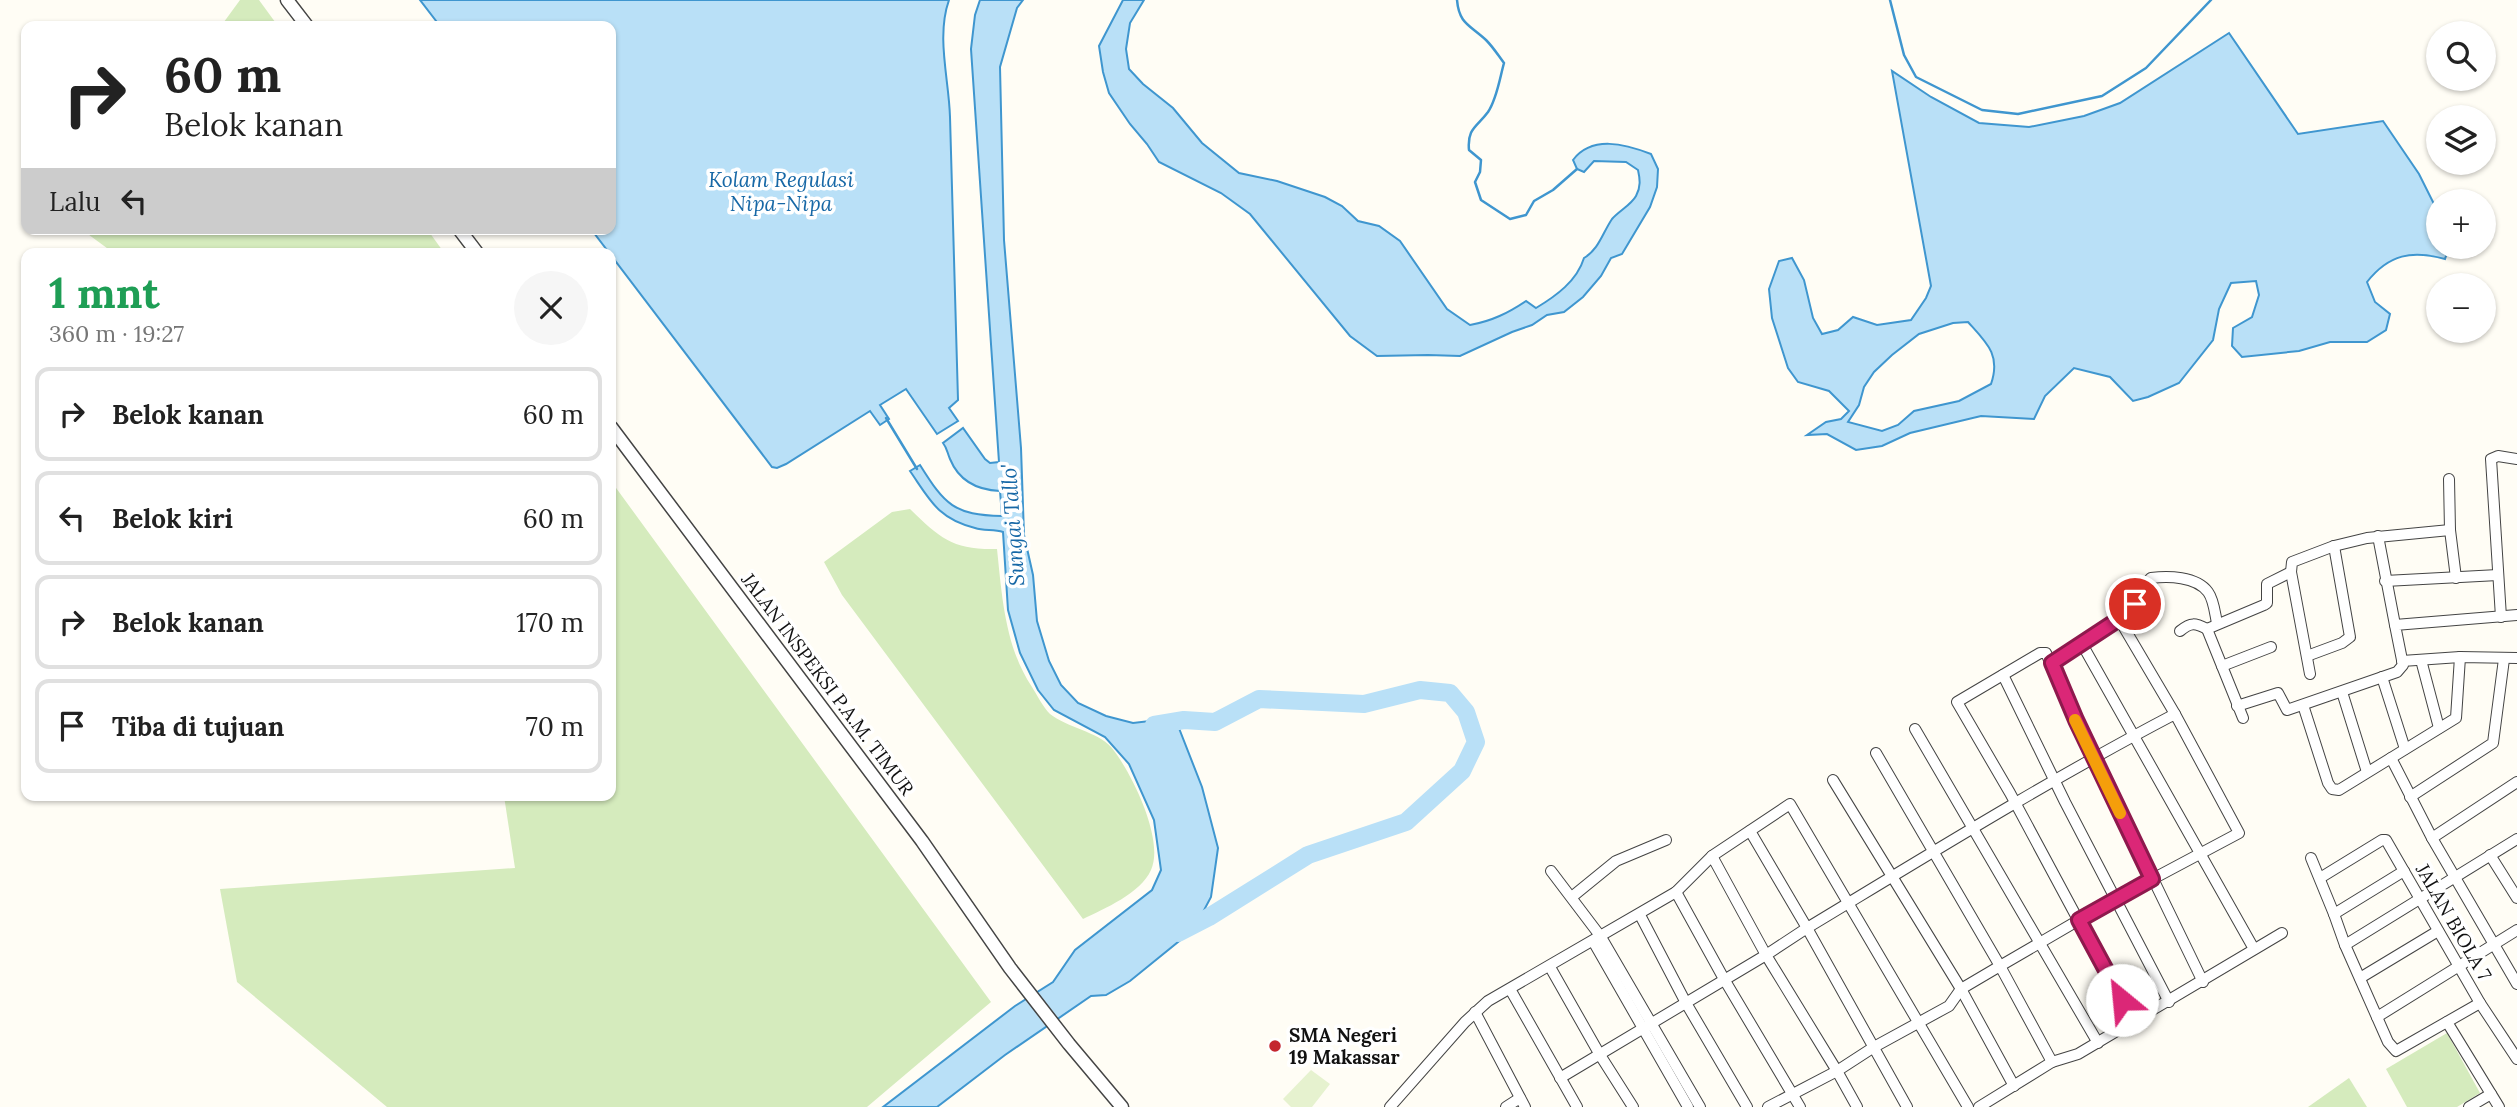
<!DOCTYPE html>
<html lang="id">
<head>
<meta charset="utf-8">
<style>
	body { margin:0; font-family:Lora,serif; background:#f6f6f6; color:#222; height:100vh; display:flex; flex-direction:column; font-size:26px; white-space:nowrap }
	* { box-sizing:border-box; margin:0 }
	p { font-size:23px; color:#767676 }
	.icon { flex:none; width:38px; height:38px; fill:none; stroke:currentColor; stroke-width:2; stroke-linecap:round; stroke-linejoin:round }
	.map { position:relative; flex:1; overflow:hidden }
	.drawer { position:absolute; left:21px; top:248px; width:595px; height:553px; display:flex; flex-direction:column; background:#fff; border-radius:14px; box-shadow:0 2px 5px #0004 }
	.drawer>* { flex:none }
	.guide { position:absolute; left:21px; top:21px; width:595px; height:214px; border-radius:14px; box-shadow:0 2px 5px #0004; background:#fff; color:#222; overflow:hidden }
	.tools { position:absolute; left:2426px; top:21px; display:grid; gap:14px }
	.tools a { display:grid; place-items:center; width:70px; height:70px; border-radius:50%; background:#fff; box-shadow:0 2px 5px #0004; font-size:35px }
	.pin { position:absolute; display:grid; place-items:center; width:60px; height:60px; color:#fff; margin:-30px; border:4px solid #fff; border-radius:50%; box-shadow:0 2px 7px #0007 }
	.me { position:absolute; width:77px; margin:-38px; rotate:332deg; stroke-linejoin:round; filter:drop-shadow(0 0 5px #0008) }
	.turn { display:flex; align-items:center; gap:24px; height:147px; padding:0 28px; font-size:32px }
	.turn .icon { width:91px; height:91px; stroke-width:2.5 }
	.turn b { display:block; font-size:49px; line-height:60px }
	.then { display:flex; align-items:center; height:66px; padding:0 28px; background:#0003; gap:14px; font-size:26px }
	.round { display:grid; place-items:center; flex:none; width:74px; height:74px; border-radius:37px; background:#f6f6f6 }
	.head { display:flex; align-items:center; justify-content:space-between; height:119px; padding:0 28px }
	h1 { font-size:42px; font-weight:800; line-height:52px; color:#1e9e55 }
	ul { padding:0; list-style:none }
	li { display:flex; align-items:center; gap:21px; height:94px; margin:0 14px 10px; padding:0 14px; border:4px solid #e0e0e0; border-radius:14px }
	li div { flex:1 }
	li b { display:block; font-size:26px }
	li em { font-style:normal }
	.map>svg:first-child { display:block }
	.green { fill:#d5ebbd }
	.pitch { fill:#e6f2cf }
	.water { fill:#b9e0f7; stroke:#3f96cf; stroke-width:2; fill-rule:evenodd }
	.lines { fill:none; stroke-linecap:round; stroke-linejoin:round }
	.stream { stroke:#3f96cf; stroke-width:2.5 }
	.river { stroke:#b9e0f7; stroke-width:18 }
	.minor-casing { stroke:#444; stroke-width:12 }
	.tertiary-casing { stroke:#444; stroke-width:15 }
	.minor { stroke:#fff; stroke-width:10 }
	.tertiary { stroke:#fff; stroke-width:12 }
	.route-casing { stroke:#8e194d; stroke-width:18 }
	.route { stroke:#db2777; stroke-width:12 }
	.slow { stroke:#f59e0b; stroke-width:12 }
	.poi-dot { fill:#c4262e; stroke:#fff; stroke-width:2.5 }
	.labels { text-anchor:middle; stroke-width:7; stroke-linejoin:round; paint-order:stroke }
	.street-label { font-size:19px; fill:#111; stroke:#fff }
	.poi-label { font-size:19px; font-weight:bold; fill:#111; stroke:#fff; text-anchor:start }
	.water-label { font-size:21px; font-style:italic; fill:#1768a6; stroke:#fff }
</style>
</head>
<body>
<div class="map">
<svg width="2517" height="1107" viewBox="0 0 2517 1107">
	<rect width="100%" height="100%" fill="#fffdf5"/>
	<!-- green -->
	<g class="green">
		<polygon points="240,0 259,0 278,26 221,26"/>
		<polygon points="81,229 427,229 445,254 115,254"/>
		<polygon points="611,481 991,1002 867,1107 387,1107 237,982 220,889 515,868 504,796 611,796"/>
		<path d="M 910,509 C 941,539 953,550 997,549 C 1002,596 1005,647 1032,687 C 1037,695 1043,707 1050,714 C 1066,727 1098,732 1111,747 C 1131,771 1165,840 1151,870 C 1141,893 1104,909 1083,919 L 842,595 L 824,562 L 892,512 Z"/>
		<polygon points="2447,1033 2480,1093 2457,1107 2407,1107 2386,1069"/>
		<polygon points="2349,1078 2367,1107 2308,1107"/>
	</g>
	<!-- pitch -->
	<polygon class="pitch" points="1311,1070 1330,1084 1312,1107 1291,1107 1283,1099"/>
	<!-- water -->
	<g class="water">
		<path d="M 420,0 L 949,0 C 936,37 949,79 950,117 C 953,211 955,306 958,400 L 949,408 L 958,421 L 937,434 L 906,389 L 880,405 L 889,419 L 880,425 L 870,411 L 786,464 L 777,468 L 772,467 L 591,229 L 611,229 L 611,26 L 440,26 Z"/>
		<path d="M 980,0 L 1023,0 L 1017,8 L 1000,67 L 1004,240 L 1021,448 L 1024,535 L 1033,575 L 1037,621 L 1049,661 L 1061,685 L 1078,703 L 1106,716 L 1133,723 L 1175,718 L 1202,787 L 1218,848 L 1211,897 L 1194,929 L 1130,981 L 1106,995 L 1091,996 L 1005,1055 L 937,1107 L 883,1107 L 1015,1006 L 1053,982 L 1075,950 L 1152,890 L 1161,870 L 1154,820 L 1129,764 L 1105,737 L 1054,710 L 1038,690 L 1020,653 L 1008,610 L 1003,532 C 994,529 984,531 975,528 C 938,519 930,500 910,471 L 920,465 C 945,505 954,515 1002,516 L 1000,491 C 977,490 959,481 950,459 C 947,452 947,448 943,443 L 963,428 L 985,459 L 990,463 L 999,462 L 971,49 L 975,15 Z"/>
		<path d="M 1123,0 L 1144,0 L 1130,23 L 1126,49 L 1129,69 L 1143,84 L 1173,108 L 1202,143 L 1239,173 L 1277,181 L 1325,197 L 1342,206 L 1358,221 L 1379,226 L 1400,241 L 1447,309 L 1470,325 C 1492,321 1508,313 1526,301 L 1536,308 C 1556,296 1577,281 1584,258 C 1599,249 1602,234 1612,219 C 1619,211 1631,205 1636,196 C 1641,187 1640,179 1638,170 L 1626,162 L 1594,161 L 1584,172 L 1577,169 L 1573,160 C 1592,135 1625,144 1651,154 L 1658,169 L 1657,187 L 1650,207 L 1622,254 L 1611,258 L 1601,276 L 1583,297 L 1564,312 L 1547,315 L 1532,325 L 1512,332 L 1460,356 L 1428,355 L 1377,356 L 1350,336 L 1250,214 L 1221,193 L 1159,162 L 1147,144 L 1130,124 L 1109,93 L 1103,72 L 1099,46 Z"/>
		<path d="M 2229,33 L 2298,134 L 2383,121 L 2419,174 L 2438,212 L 2438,247 L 2449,247 L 2445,259 C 2412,250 2389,254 2367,282 L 2375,302 L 2390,314 L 2386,330 L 2367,342 L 2330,342 L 2299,351 L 2242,357 L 2232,346 L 2233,328 L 2252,317 L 2259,295 L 2256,281 L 2231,283 L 2219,309 L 2213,340 L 2179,383 L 2148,397 L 2133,401 L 2110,377 L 2074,368 L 2045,396 L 2034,419 L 1981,416 L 1910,433 L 1882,446 L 1856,450 L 1827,434 L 1807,435 L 1826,422 L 1841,419 L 1849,411 L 1829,391 L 1798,382 L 1788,368 L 1772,318 L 1769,289 L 1779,261 L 1792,258 L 1804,280 L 1813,318 L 1822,334 L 1838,330 L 1853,317 L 1877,325 L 1911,320 L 1926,298 L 1931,286 L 1892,71 L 1931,97 L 1979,123 L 2029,127 L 2084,116 L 2120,103 ZM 1968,322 C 1987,343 2001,355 1991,384 L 1959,401 L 1914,411 L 1898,425 L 1882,431 L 1848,422 L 1859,405 L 1864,387 L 1874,372 L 1892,355 L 1919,334 L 1953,323 Z"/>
	</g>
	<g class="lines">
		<!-- stream -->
		<g class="stream">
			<path d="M 1457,0 C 1459,24 1470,25 1486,40 C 1493,47 1498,55 1504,63 C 1500,77 1497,99 1488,112 C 1477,127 1467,128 1469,150 L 1481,160 L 1480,172 L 1475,182 L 1481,200 L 1510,219 L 1526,215 L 1534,201 L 1553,190 L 1577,169"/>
			<polyline points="1890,0 1904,55 1916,77 1982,110 2018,114 2102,96 2146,68 2211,0"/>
			<polyline points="886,418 917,469"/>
		</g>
		<!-- river -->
		<polyline class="river" points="1154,725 1184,720 1215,722 1259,699 1364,704 1420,690 1450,693 1466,712 1476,742 1462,771 1406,822 1308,855 1209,917 1178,933"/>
		<defs>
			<g id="minor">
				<polyline points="2449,479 2450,530 2456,578"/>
				<polyline points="2378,536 2395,625"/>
				<polyline points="2385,581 2498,575"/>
				<polyline points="2501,617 2491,459 2498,456 2517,459"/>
				<polyline points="2119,619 2175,714"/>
				<path d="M 2180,631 C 2191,622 2195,623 2207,629"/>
				<polyline points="2082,644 2254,949"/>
				<polyline points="2307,656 2342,643 2350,637 2334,546"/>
				<polyline points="2421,660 2439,728"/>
				<polyline points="2402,661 2460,657 2517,658"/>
				<path d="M 2052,663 C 2074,648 2101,635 2121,617 C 2135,605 2139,589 2151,578 C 2168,576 2196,576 2208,592 C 2214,600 2215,614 2217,623"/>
				<polyline points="2222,666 2271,647"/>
				<polyline points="2310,674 2291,572 2292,562 2334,546 2367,538 2450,530"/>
				<polyline points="2003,675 2065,802 2169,1002"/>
				<polyline points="2382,677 2405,749"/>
				<polyline points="2342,692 2367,772"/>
				<polyline points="2303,705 2328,783 2332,789 2339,790 2391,758 2432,838 2517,984"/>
				<polyline points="2237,706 2278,693 2287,710 2397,672 2403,665 2395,625 2517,615"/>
				<polyline points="2243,718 2207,629 2264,605 2267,603 2267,584 2291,572"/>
				<polyline points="1915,729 2098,1043"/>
				<polyline points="2391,758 2456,718 2460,657"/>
				<polyline points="1833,780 1961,989 2014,1086"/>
				<polyline points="2410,797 2493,743 2504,659"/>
				<path d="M 1750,831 L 1807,928 C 1928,855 2049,780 2175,714 L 2239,833 L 2115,899 L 2000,966 L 1876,753"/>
				<polyline points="2432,838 2517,782"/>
				<polyline points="2490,855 2517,898"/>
				<polyline points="1712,856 1790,804 1968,1107"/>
				<polyline points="2311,858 2334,914"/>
				<polyline points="1551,871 1601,937 1700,1107"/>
				<polyline points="2404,871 2334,914 2345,945 2388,1042 2396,1051 2480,1003"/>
				<polyline points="2320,878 2382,840 2386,840 2480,1003 2517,1059"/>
				<polyline points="1676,892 1724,979 1800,1107"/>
				<polyline points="1573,896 1616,861 1666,840"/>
				<polyline points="1640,915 1686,1003 1747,1107"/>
				<polyline points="1593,941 1688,1107"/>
				<polyline points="2345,945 2517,839"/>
				<polyline points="1550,967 1600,1055 1633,1107"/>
				<polyline points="2360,978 2438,931"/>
				<polyline points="1510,989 1577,1107"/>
				<polyline points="1475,1012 1525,1107"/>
				<polyline points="2377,1017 2517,930"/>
				<polyline points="2133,1022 2010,793 1957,702 2040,653 2046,653 2076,720 2203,982"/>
				<polyline points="2447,1022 2499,1107"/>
				<polyline points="1390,1107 1465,1022 1488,1001 1676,892 1712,856 1766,955 1560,1078"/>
				<polyline points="1506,1107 1520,1098"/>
				<polyline points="1768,1107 1837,1071 1766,955 1807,928 1907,1107"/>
				<polyline points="1857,1107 1837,1071 1874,1047 1949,1006 1961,989 2000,966 2052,1062 2078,1054 2282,933"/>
				<polyline points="1979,1107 2052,1062"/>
				<polyline points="2469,1107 2491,1094"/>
			</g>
			<g id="tertiary">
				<polyline points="287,0 307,26"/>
				<polyline points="459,229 478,254"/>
				<polyline points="611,427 922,841 1010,968 1069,1044 1122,1107"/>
			</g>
		</defs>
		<!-- minor casing -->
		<use href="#minor" class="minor-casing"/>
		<!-- tertiary casing -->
		<use href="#tertiary" class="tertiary-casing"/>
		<!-- minor -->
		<use href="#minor" class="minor"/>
		<!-- tertiary -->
		<use href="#tertiary" class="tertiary"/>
	</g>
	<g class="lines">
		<defs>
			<polyline id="route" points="2122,1000 2079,920 2152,879 2076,720 2052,663 2119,619 2135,604"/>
		</defs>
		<!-- route casing -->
		<use href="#route" class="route-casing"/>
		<!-- route -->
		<use href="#route" class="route"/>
		<!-- slow -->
		<polyline class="slow" points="2075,720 2120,813"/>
	</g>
	<!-- markers -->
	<circle class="poi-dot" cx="1275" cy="1046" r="7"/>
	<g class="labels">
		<!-- street labels -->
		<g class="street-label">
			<text transform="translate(828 684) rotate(53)" y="7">JALAN INSPEKSI P.A.M. TIMUR</text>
			<text transform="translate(2454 922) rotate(60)" y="7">JALAN BIOLA 7</text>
		</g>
		<!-- poi labels -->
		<g class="poi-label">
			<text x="1289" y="1042">SMA Negeri<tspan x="1289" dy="22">19 Makassar</tspan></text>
		</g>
		<!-- water labels -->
		<g class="water-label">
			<text x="781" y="187">Kolam Regulasi<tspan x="781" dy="24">Nipa-Nipa</tspan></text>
			<text transform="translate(1013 525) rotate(-94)" y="7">Sungai Tallo'</text>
		</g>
	</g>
</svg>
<div class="tools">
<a><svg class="icon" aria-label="search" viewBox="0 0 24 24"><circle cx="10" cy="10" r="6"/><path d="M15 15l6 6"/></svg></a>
<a><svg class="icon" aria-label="layers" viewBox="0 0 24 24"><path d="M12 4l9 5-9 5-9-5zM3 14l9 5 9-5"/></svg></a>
<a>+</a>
<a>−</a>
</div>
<div class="pin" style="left:2135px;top:604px;background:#d93025"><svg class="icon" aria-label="arrive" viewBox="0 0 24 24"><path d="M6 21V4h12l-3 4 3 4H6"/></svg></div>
<svg class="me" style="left:2122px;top:1000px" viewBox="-20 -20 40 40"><circle r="19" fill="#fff"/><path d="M0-13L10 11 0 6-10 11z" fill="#db2777"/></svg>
<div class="guide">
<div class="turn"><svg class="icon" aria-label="right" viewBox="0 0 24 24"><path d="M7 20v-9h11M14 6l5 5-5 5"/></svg><div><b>60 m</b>Belok kanan</div></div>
<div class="then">Lalu<svg class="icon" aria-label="left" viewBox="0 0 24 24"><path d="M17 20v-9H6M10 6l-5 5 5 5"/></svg></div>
</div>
<section class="drawer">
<div class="head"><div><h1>1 mnt</h1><p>360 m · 19:27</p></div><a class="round"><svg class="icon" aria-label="close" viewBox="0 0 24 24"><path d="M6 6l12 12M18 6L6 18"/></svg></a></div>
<ul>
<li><svg class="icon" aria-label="right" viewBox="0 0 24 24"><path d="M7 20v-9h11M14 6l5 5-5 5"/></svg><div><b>Belok kanan</b></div><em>60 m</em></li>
<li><svg class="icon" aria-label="left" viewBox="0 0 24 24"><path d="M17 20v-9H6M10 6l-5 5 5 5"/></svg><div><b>Belok kiri</b></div><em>60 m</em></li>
<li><svg class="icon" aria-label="right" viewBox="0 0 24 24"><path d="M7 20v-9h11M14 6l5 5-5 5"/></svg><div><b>Belok kanan</b></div><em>170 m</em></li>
<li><svg class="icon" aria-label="arrive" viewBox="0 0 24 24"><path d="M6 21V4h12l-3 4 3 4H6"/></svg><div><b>Tiba di tujuan</b></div><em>70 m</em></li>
</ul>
</section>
</div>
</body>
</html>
